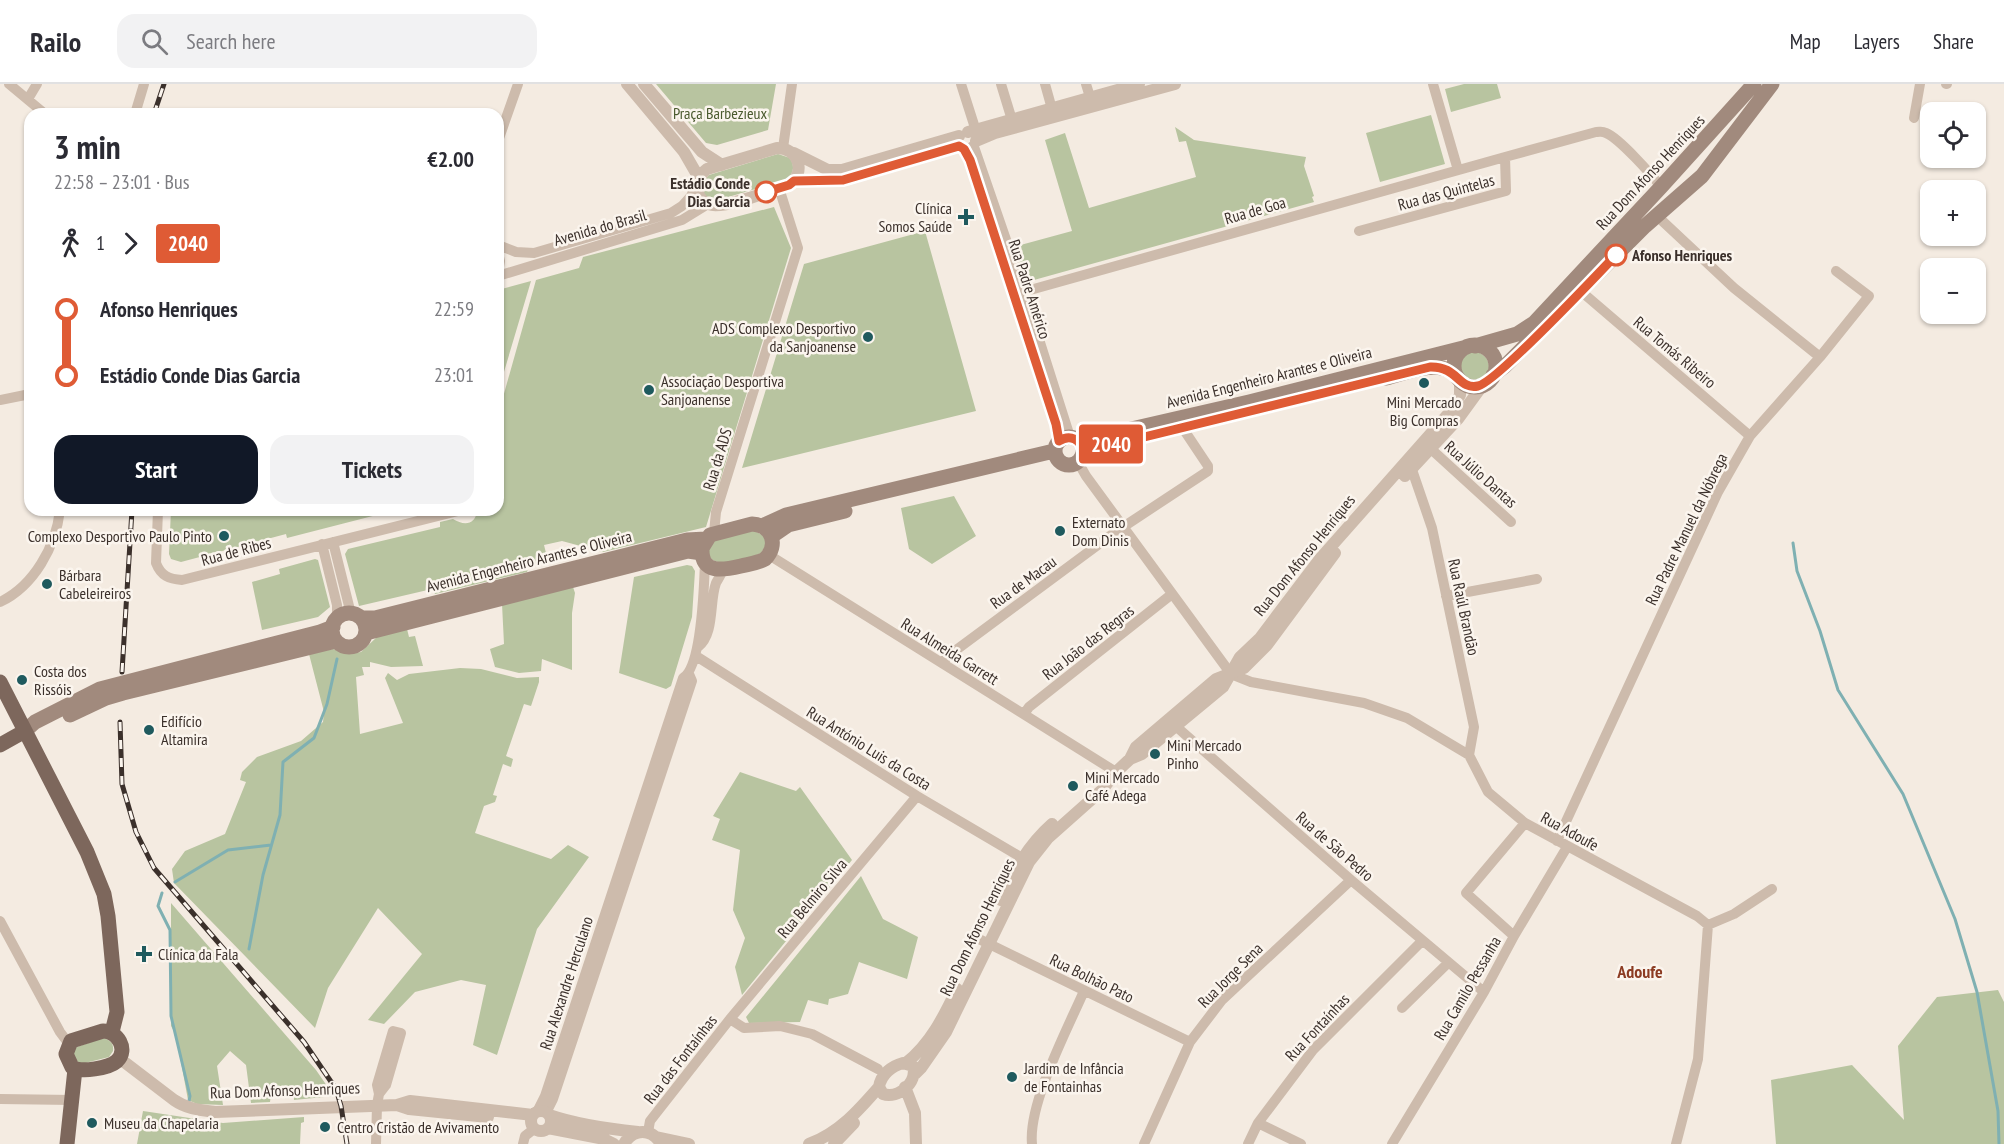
<!DOCTYPE html>
<html lang="en">
<head>
<meta charset="utf-8">
<style>
	:root { --surface:#fff; --page:#f2f2f3; --text:#2b2b33; --muted:#7c7c81; --line:#e1e1e2; --accent:#111827 }
	body { margin:0; font-family:"PT Sans Narrow",sans-serif; background:var(--page); color:var(--text); height:100vh; display:flex; flex-direction:column; font-size:22px; white-space:nowrap }
	* { box-sizing:border-box; margin:0 }
	p { font-size:20px; color:var(--muted) }
	.icon { flex:none; width:33px; height:33px; fill:none; stroke:currentColor; stroke-width:2; stroke-linecap:round; stroke-linejoin:round }
	.map { position:relative; flex:1; overflow:hidden }
	.panel { position:absolute; left:24px; top:24px; width:480px; height:408px; display:flex; flex-direction:column; background:var(--surface); border-radius:18px; box-shadow:0 2px 4px #0004 }
	.panel>* { flex:none }
	.badge { padding:0 12px; border-radius:4px; font-size:21px; line-height:39px }
	.buttons { position:absolute; left:1920px; top:18px; display:grid; gap:12px }
	.buttons a { display:grid; place-items:center; width:66px; height:66px; border-radius:12px; background:var(--surface); box-shadow:0 2px 4px #0004; font-size:30px }
	.map>.badge { position:absolute; translate:-50% -50%; box-shadow:0 0 0 3px #fff }
	.legs { display:flex; align-items:center; gap:9px; height:66px; padding:0 30px; font-size:20px }
	.legs p { margin-inline-start:auto }
	.headline { display:flex; align-items:center; justify-content:space-between; height:102px; padding:0 30px }
	h1 { font-size:33px; font-weight:600; line-height:45px }
	.cta { display:flex; gap:12px; margin-top:auto; padding:12px 30px }
	.cta a { flex:1; height:69px; border-radius:18px; background:var(--accent); color:#fff; font-size:24px; font-weight:600; line-height:69px; text-align:center }
	.cta a+a { background:var(--page); color:var(--text) }
	ul { padding:0 30px; list-style:none }
	li { display:flex; align-items:center; gap:21px; height:66px; font-size:22px }
	li i { display:grid; place-items:center; width:9px; height:100%; margin:0 8px; background:currentColor }
	li i::after { content:''; width:15px; height:15px; margin:-8px; border:4px solid; border-radius:50%; background:var(--surface) }
	li p { margin-inline-start:auto }
	li:first-child i { background:linear-gradient(#0000 50%,currentColor 0) }
	li:last-child i { background:linear-gradient(currentColor 50%,#0000 0) }
	header { display:flex; align-items:center; gap:36px; box-sizing:border-box; height:84px; padding:0 30px; background:var(--surface); border-bottom:2px solid var(--line) }
	header strong { font-size:28px }
	nav { display:flex; gap:33px; margin-inline-start:auto; font-size:21px }
	.search { width:420px; height:54px; background:var(--page); display:flex; align-items:center; gap:15px; box-sizing:border-box; padding:0 21px; border-radius:18px; color:var(--muted); font-size:22px }
	.map>svg:first-child { display:block }
	.green { fill:#b8c4a0 }
	.lines { fill:none; stroke-linecap:round; stroke-linejoin:round }
	.stream { stroke:#7fb0b2; stroke-width:3 }
	.minor { stroke:#cdbbac; stroke-width:10 }
	.tertiary { stroke:#cdbbac; stroke-width:12 }
	.secondary { stroke:#a18a7d; stroke-width:15 }
	.primary { stroke:#7d675c; stroke-width:15 }
	.rail-casing { stroke:#3b302b; stroke-width:5 }
	.rail { stroke:#fbf5ee; stroke-width:3; stroke-dasharray:9; stroke-linecap:butt }
	.line-1-casing { stroke:#fff; stroke-width:14 }
	.line-1 { stroke:#df5b35; stroke-width:9 }
	.stop-1-dot { fill:#fff; stroke:#df5b35; stroke-width:3 }
	.poi-dot { fill:#1f5a5e; stroke:#fbf5ee; stroke-width:2 }
	.labels { text-anchor:middle; stroke-width:5; stroke-linejoin:round; paint-order:stroke }
	.park-label { font-size:16px; fill:#4a5a2e; stroke:#fbf5ee }
	.street-label { font-size:16px; fill:#3b302b; stroke:#fbf5ee }
	.stop-label { font-size:16px; font-weight:bold; fill:#3b302b; stroke:#fbf5ee; text-anchor:end }
	.poi-label { font-size:16px; fill:#3b302b; stroke:#fbf5ee; text-anchor:start }
	.neighbourhood-label { font-size:18px; font-weight:bold; fill:#8c3b22; stroke:#fbf5ee }
</style>
</head>
<body>
<header>
<strong>Railo</strong>
<div class="search"><svg class="icon" aria-label="search" viewBox="0 0 24 24"><circle cx="10" cy="10" r="6"/><path d="M15 15l6 6"/></svg>Search here</div>
<nav><a>Map</a><a>Layers</a><a>Share</a></nav>
</header>
<div class="map">
<svg width="2004" height="1060" viewBox="0 0 2004 1060">
	<rect width="100%" height="100%" fill="#f4ebe1"/>
	<path class="green" d="M 656,0 L 776,0 L 768,46 L 717,61 L 706,59 Z
		M 1464,0 L 1497,0 L 1501,14 L 1451,28 L 1445,5 Z
		M 1431,31 L 1445,80 L 1380,98 L 1366,49 Z
		M 1175,43 L 1194,56 L 1306,73 L 1304,82 L 1314,112 L 1312,113 L 1314,118 L 1034,196 C 1019,193 1017,176 1013,163 L 1072,147 L 1045,56 L 1065,49 L 1089,124 L 1196,93 L 1186,57 L 1179,58 Z
		M 778,70 L 790,74 C 795,83 794,89 786,96 L 718,116 L 709,115 L 703,109 L 703,97 L 709,91 Z
		M 774,123 L 791,164 L 706,443 L 603,468 L 562,457 L 544,461 L 548,477 L 529,481 L 527,488 L 435,510 L 432,505 L 359,522 L 345,470 L 348,465 L 440,443 L 440,438 L 453,435 C 464,442 476,441 477,426 L 498,426 L 498,331 L 536,196 L 579,184 L 583,173 Z
		M 925,147 L 976,327 L 742,384 L 804,180 Z
		M 531,197 L 498,308 L 498,206 Z
		M1459 283a15 15 0 1 1 30 0a15 15 0 1 1-30 0Z
		M 954,412 L 976,452 L 932,480 L 909,465 L 901,424 Z
		M 171,426 L 396,426 L 287,454 L 286,450 L 181,478 L 171,475 L 169,470 Z
		M 753,446 L 764,452 L 766,461 L 761,469 C 751,474 712,487 709,470 C 708,465 710,461 714,457 Z
		M 315,475 L 318,476 L 330,523 L 318,533 L 262,546 L 252,498 L 280,490 L 279,485 Z
		M 687,481 L 692,482 L 695,487 L 692,533 L 671,602 L 666,605 L 619,589 L 634,493 Z
		M 572,500 L 575,509 L 572,529 L 572,586 L 542,575 L 541,587 L 519,589 L 495,583 L 490,565 L 504,560 L 502,520 Z
		M 407,545 L 409,553 L 415,552 L 423,582 L 391,583 L 370,578 L 370,583 L 362,583 L 364,591 L 356,593 L 360,650 L 403,639 L 385,594 L 388,589 L 397,596 L 409,590 L 460,584 L 481,585 L 517,594 L 539,593 L 539,598 L 531,622 L 524,620 L 506,672 L 513,675 L 511,683 L 503,680 L 493,711 L 497,712 L 495,718 L 484,722 L 475,749 L 551,775 L 568,761 L 589,773 L 537,845 L 497,971 L 473,961 L 486,901 L 461,896 L 415,908 L 384,940 L 368,936 L 422,870 L 378,824 L 328,904 L 315,944 L 174,799 L 172,785 L 185,767 L 225,750 L 246,698 L 240,696 L 242,688 L 257,673 L 301,657 L 323,638 L 324,628 L 309,570 L 333,565 L 347,570 L 361,568 L 378,552 Z
		M 740,688 L 796,707 L 800,703 L 852,776 L 742,911 L 735,883 L 745,854 L 733,826 L 740,766 L 712,756 L 720,735 L 713,732 Z
		M 861,792 L 883,835 L 918,853 L 907,895 L 859,878 L 848,910 L 829,915 L 828,921 L 808,916 L 800,938 L 749,939 L 746,933 Z
		M 171,819 L 316,986 L 334,1012 L 294,1016 L 293,1002 L 272,1002 L 270,1018 L 251,1019 L 246,981 L 230,967 L 217,982 L 223,1021 L 197,1020 L 188,1016 L 176,951 L 171,942 Z
		M 1998,906 L 2004,918 L 2004,1060 L 1776,1060 L 1771,996 L 1852,981 L 1904,1036 L 1898,962 L 1937,913 Z
		M 103,954 C 110,956 114,959 113,967 L 109,973 L 81,980 L 73,974 L 74,964 Z
		M 143,1027 L 223,1039 L 304,1033 L 304,1038 L 301,1039 L 300,1060 L 137,1060 Z"/>
	<g class="lines">
		<path class="stream" d="M 1793,459 L 1797,487 L 1820,547 L 1838,606 L 1903,710 L 1955,835 L 1977,908 L 1998,1027 L 1999,1060
			M 175,798 L 228,766 L 271,761
			M 162,809 L 158,822 L 170,846 L 171,932 L 190,1012 L 189,1017
			M 249,865 L 263,791 L 280,731 L 283,678 L 314,654 L 327,620 L 337,575"/>
		<path class="minor" d="M 9,0 L 45,30
			M 961,0 L 976,47
			M 1001,0 L 1012,36
			M 1045,0 L 1052,25
			M 1086,0 L 1090,13
			M 1433,0 L 1458,86
			M 1946,0 L 1947,0
			M 28,15 L 37,0
			M 135,30 L 144,0
			M 1914,34 L 1920,0
			M 498,57 L 518,0
			M 783,64 L 792,0
			M 1657,132 L 1734,204 L 1820,273
			M 1359,147 L 1506,107 L 1505,73 L 1596,48 C 1601,48 1602,47 1606,49 C 1619,54 1652,91 1661,103
			M 498,161 L 516,168 L 534,169 L 671,129 L 682,122 L 691,112 L 697,99
			M 498,169 L 500,177 L 498,188
			M 498,192 L 682,136 L 708,120
			M 1576,203 L 1750,352
			M 1023,208 L 1505,73
			M 0,316 L 30,310
			M 1431,365 L 1511,438
			M 1078,378 L 1086,392 L 1231,590 L 1251,598 L 1364,619 L 1407,634 L 1469,671 L 1488,708 L 1525,739 L 1697,832 L 1708,841 L 1698,975 L 1676,1060
			M 1410,380 L 1432,444 L 1474,643 L 1469,671
			M 158,426 L 156,479 C 161,492 169,495 182,496 L 462,426
			M 714,449 L 716,428 L 798,164 L 779,104
			M 333,458 L 351,530
			M 322,460 L 337,521 L 337,534
			M 769,471 L 1116,688
			M 1446,512 L 1537,495
			M 0,518 C 34,502 56,462 60,426
			M 698,563 C 715,550 709,518 716,499 C 718,495 721,491 723,486
			M 696,572 L 917,712 L 1029,778
			M 942,579 L 948,572 L 1114,449 L 1208,387 L 1208,382 L 1182,343
			M 1024,630 L 1029,623 L 1172,510
			M 1171,638 L 1351,796 L 1484,908
			M 1557,757 L 1718,408 L 1750,352 L 1820,273 L 1869,212 L 1836,187
			M 0,837 L 60,948 L 69,960
			M 1708,841 L 1734,830 L 1772,805
			M 1514,852 L 1466,809 L 1525,739
			M 981,856 L 1190,958
			M 1402,924 L 1448,879
			M 730,935 L 917,712
			M 0,1015 L 73,1016
			M 537,1028 L 545,1012 L 683,594 C 702,582 704,502 705,478
			M 546,1029 L 553,1015 L 692,597 L 689,590
			M 1258,1039 L 1301,1060
			M 648,1048 L 650,1037 L 730,935 L 744,944 L 780,942 L 812,950 L 878,985
			M 376,1060 L 377,1021 L 379,1010 L 386,1001 L 401,949 L 393,947 L 377,1001 L 379,1010
			M 523,1060 L 525,1052 L 534,1045
			M 1032,1060 C 1028,1020 1067,946 1084,907
			M 1144,1060 L 1190,958 L 1222,916 L 1351,796
			M 1248,1060 L 1258,1039 L 1313,966 L 1422,857
			M 1392,1060 L 1484,908 L 1514,852 L 1567,763"/>
		<path class="tertiary" d="M 627,0 L 684,68 L 699,94
			M 644,0 L 702,68 L 722,81
			M 968,48 L 1139,0
			M 976,57 L 995,49 L 1175,0
			M 973,63 L 1023,208 L 1069,353
			M 777,64 C 798,64 807,88 789,101 C 773,106 726,124 712,121 C 693,117 694,95 707,85 Z
			M 964,65 L 970,76 L 1056,340 L 1059,357
			M 794,69 L 828,86 L 842,86 L 959,52
			M 794,97 L 843,96 L 959,62
			M 1405,392 L 1458,335 L 1482,302
			M 1130,675 L 1136,663 L 1216,595 L 1244,584 L 1267,561 L 1335,469
			M 1001,816 C 1014,787 1028,761 1052,740
			M 119,974 L 174,1016 C 187,1025 200,1026 215,1028 L 397,1021 L 410,1017 L 533,1031
			M 903,979 L 913,982 C 918,999 898,1015 883,1010 L 879,1003 C 881,990 892,982 903,979 Z
			M 906,979 C 931,959 944,932 957,905
			M 915,990 L 921,984 L 946,948 L 1029,778 L 1048,754 L 1102,706 L 1116,688 L 1130,675 L 1142,670 L 1223,603 L 1240,573 L 1260,554 L 1319,476 L 1450,328 L 1460,311 L 1460,296
			M 905,1003 L 915,1029 L 916,1060
			M 397,1021 L 409,1025 L 488,1033
			M531 1037a10 10 0 1 1 20 0a10 10 0 1 1-20 0Z
			M 549,1031 C 578,1041 608,1045 638,1048
			M 548,1044 L 604,1055 L 614,1060
			M 656,1053 L 689,1060
			M 624,1060 C 633,1044 652,1044 661,1060
			M 809,1060 C 839,1049 859,1026 879,1003
			M 834,1060 L 854,1039"/>
		<path class="secondary" d="M1454 282a21 21 0 1 1 42 0a21 21 0 1 1-42 0Z
			M 1475,262 L 1517,250 L 1534,239 L 1661,103 L 1754,0
			M 1493,291 L 1505,282 L 1645,142 L 1702,92 L 1772,0
			M 1386,294 C 1409,288 1434,276 1455,289
			M1055 367a14 14 0 1 1 28 0a14 14 0 1 1-28 0Z
			M 1079,357 L 1249,318 L 1467,263
			M 1083,368 L 1109,360
			M 752,440 C 772,441 779,461 765,475 C 758,479 749,480 741,482 C 724,486 701,491 702,464 L 710,451 Z
			M 762,442 L 786,431 L 1054,367
			M 772,452 L 788,441 L 845,427
			M332 546a17 17 0 1 1 34 0a17 17 0 1 1-34 0Z
			M 361,534 L 375,534 L 687,456 L 706,455
			M 366,549 L 688,467 L 702,469
			M 70,631 L 106,614 L 123,609 L 336,557
			M 25,647 L 35,638 L 100,605 L 320,548 L 333,543"/>
		<path class="primary" d="M 0,598 L 87,768 L 104,810 L 108,832 L 117,928 L 112,948
			M 0,661 L 25,647
			M 103,947 C 117,947 129,965 117,977 C 109,984 81,989 72,983 L 66,970 L 71,957 Z
			M 67,1060 L 75,985"/>
		<g class="rail-casing">
			<path id="rail" d="M 154,30 L 164,0
				M 122,588 L 132,426
				M 120,638 L 122,700 L 136,748 L 154,784 L 304,958 L 336,1005 L 341,1022 L 347,1060"/>
		</g>
		<use href="#rail" class="rail"/>
	</g>
	<g class="lines">
		<g class="line-1-casing">
			<path id="line-1" d="M 766,108 L 789,101 L 794,97 L 843,96 L 959,62 L 964,65 L 970,76 L 1056,340 L 1059,357 C 1070,350 1081,355 1083,368 L 1430,283 C 1458,282 1458,306 1478,302 C 1495,299 1597,191 1616,171"/>
		</g>
		<use href="#line-1" class="line-1"/>
	</g>
	<g class="stop-1-dot">
		<circle cx="766" cy="108" r="10"/>
		<circle cx="1616" cy="171" r="10"/>
	</g>
	<g class="poi-dot">
		<path d="M963 124h6v6h6v6h-6v6h-6v-6h-6v-6h6z"/>
		<circle cx="868" cy="253" r="6"/>
		<circle cx="1424" cy="299" r="6"/>
		<circle cx="649" cy="306" r="6"/>
		<circle cx="1060" cy="447" r="6"/>
		<circle cx="224" cy="452" r="6"/>
		<circle cx="47" cy="500" r="6"/>
		<circle cx="22" cy="596" r="6"/>
		<circle cx="149" cy="646" r="6"/>
		<circle cx="1155" cy="670" r="6"/>
		<circle cx="1073" cy="702" r="6"/>
		<path d="M141 861h6v6h6v6h-6v6h-6v-6h-6v-6h6z"/>
		<circle cx="1012" cy="993" r="6"/>
		<circle cx="92" cy="1039" r="6"/>
		<circle cx="325" cy="1043" r="6"/>
	</g>
	<g class="labels">
		<g class="park-label">
			<text x="720" y="35">Praça Barbezieux</text>
		</g>
		<g class="street-label">
			<text transform="translate(1650 88) rotate(-47)" y="6">Rua Dom Afonso Henriques</text>
			<text transform="translate(1446 108) rotate(-15)" y="6">Rua das Quintelas</text>
			<text transform="translate(1255 126) rotate(-16)" y="6">Rua de Goa</text>
			<text transform="translate(600 143) rotate(-16)" y="6">Avenida do Brasil</text>
			<text transform="translate(1030 205) rotate(72)" y="6">Rua Padre Américo</text>
			<text transform="translate(1675 268) rotate(40)" y="6">Rua Tomás Ribeiro</text>
			<text transform="translate(1269 293) rotate(-14)" y="6">Avenida Engenheiro Arantes e Oliveira</text>
			<text transform="translate(717 375) rotate(-73)" y="6">Rua da ADS</text>
			<text transform="translate(1481 390) rotate(42)" y="6">Rua Júlio Dantas</text>
			<text transform="translate(1686 445) rotate(-64)" y="6">Rua Padre Manuel da Nóbrega</text>
			<text transform="translate(236 467) rotate(-15)" y="6">Rua de Ribes</text>
			<text transform="translate(1304 471) rotate(-51)" y="6">Rua Dom Afonso Henriques</text>
			<text transform="translate(529 477) rotate(-14)" y="6">Avenida Engenheiro Arantes e Oliveira</text>
			<text transform="translate(1023 498) rotate(-36)" y="6">Rua de Macau</text>
			<text transform="translate(1464 523) rotate(78)" y="6">Rua Raúl Brandão</text>
			<text transform="translate(1088 558) rotate(-38)" y="6">Rua João das Regras</text>
			<text transform="translate(950 567) rotate(32)" y="6">Rua Almeida Garrett</text>
			<text transform="translate(869 664) rotate(32)" y="6">Rua António Luis da Costa</text>
			<text transform="translate(1570 747) rotate(29)" y="6">Rua Adoufe</text>
			<text transform="translate(1335 762) rotate(41)" y="6">Rua de São Pedro</text>
			<text transform="translate(812 814) rotate(-50)" y="6">Rua Belmiro Silva</text>
			<text transform="translate(977 843) rotate(-64)" y="6">Rua Dom Afonso Henriques</text>
			<text transform="translate(1230 891) rotate(-45)" y="6">Rua Jorge Sena</text>
			<text transform="translate(1092 894) rotate(26)" y="6">Rua Bolhão Pato</text>
			<text transform="translate(566 899) rotate(-72)" y="6">Rua Alexandre Herculano</text>
			<text transform="translate(1467 904) rotate(-60)" y="6">Rua Camilo Pessanha</text>
			<text transform="translate(1317 943) rotate(-47)" y="6">Rua Fontaínhas</text>
			<text transform="translate(680 975) rotate(-52)" y="6">Rua das Fontaínhas</text>
			<text transform="translate(285 1006) rotate(-2)" y="6">Rua Dom Afonso Henriques</text>
		</g>
		<g class="stop-label">
			<text x="750" y="105">Estádio Conde<tspan x="750" dy="18">Dias Garcia</tspan></text>
			<text x="1632" y="177" text-anchor="start">Afonso Henriques</text>
		</g>
		<g class="poi-label">
			<text x="952" y="130" text-anchor="end">Clínica<tspan x="952" dy="18">Somos Saúde</tspan></text>
			<text x="856" y="250" text-anchor="end">ADS Complexo Desportivo<tspan x="856" dy="18">da Sanjoanense</tspan></text>
			<text x="661" y="303">Associação Desportiva<tspan x="661" dy="18">Sanjoanense</tspan></text>
			<text x="1424" y="324" text-anchor="middle">Mini Mercado<tspan x="1424" dy="18">Big Compras</tspan></text>
			<text x="1072" y="444">Externato<tspan x="1072" dy="18">Dom Dinis</tspan></text>
			<text x="212" y="458" text-anchor="end">Complexo Desportivo Paulo Pinto</text>
			<text x="59" y="497">Bárbara<tspan x="59" dy="18">Cabeleireiros</tspan></text>
			<text x="34" y="593">Costa dos<tspan x="34" dy="18">Rissóis</tspan></text>
			<text x="161" y="643">Edifício<tspan x="161" dy="18">Altamira</tspan></text>
			<text x="1167" y="667">Mini Mercado<tspan x="1167" dy="18">Pinho</tspan></text>
			<text x="1085" y="699">Mini Mercado<tspan x="1085" dy="18">Café Adega</tspan></text>
			<text x="158" y="876">Clínica da Fala</text>
			<text x="1024" y="990">Jardim de Infância<tspan x="1024" dy="18">de Fontainhas</tspan></text>
			<text x="104" y="1045">Museu da Chapelaria</text>
			<text x="337" y="1049">Centro Cristão de Avivamento</text>
		</g>
		<g class="neighbourhood-label">
			<text x="1640" y="894">Adoufe</text>
		</g>
	</g>
</svg>
<div class="buttons">
<a><svg class="icon" aria-label="locate" viewBox="0 0 24 24"><circle cx="12" cy="12" r="6"/><path d="M12 2v4M12 18v4M2 12h4M18 12h4"/></svg></a>
<a>+</a>
<a>−</a>
</div>
<b class="badge" style="left:1111px;top:360px;background:#df5b35;color:#fff">2040</b>
<section class="panel">
<div class="headline"><div><h1>3 min</h1><p>22:58 – 23:01 · Bus</p></div><b>€2.00</b></div>
<div class="legs"><svg class="icon" aria-label="walk" viewBox="0 0 24 24"><circle cx="13" cy="4" r="2"/><path d="M13 8l-2 6 4 7M11 14l-3 7M7 12l3-4h3l4 4"/></svg>1<svg class="icon" aria-label="forward" viewBox="0 0 24 24"><path d="M9 5l7 7-7 7"/></svg><b class="badge" style="background:#df5b35;color:#fff">2040</b></div>
<ul>
<li><i style="color:#df5b35"></i><b>Afonso Henriques</b><p>22:59</p></li>
<li><i style="color:#df5b35"></i><b>Estádio Conde Dias Garcia</b><p>23:01</p></li>
</ul>
<div class="cta"><a>Start</a><a>Tickets</a></div>
</section>
</div>
</body>
</html>
